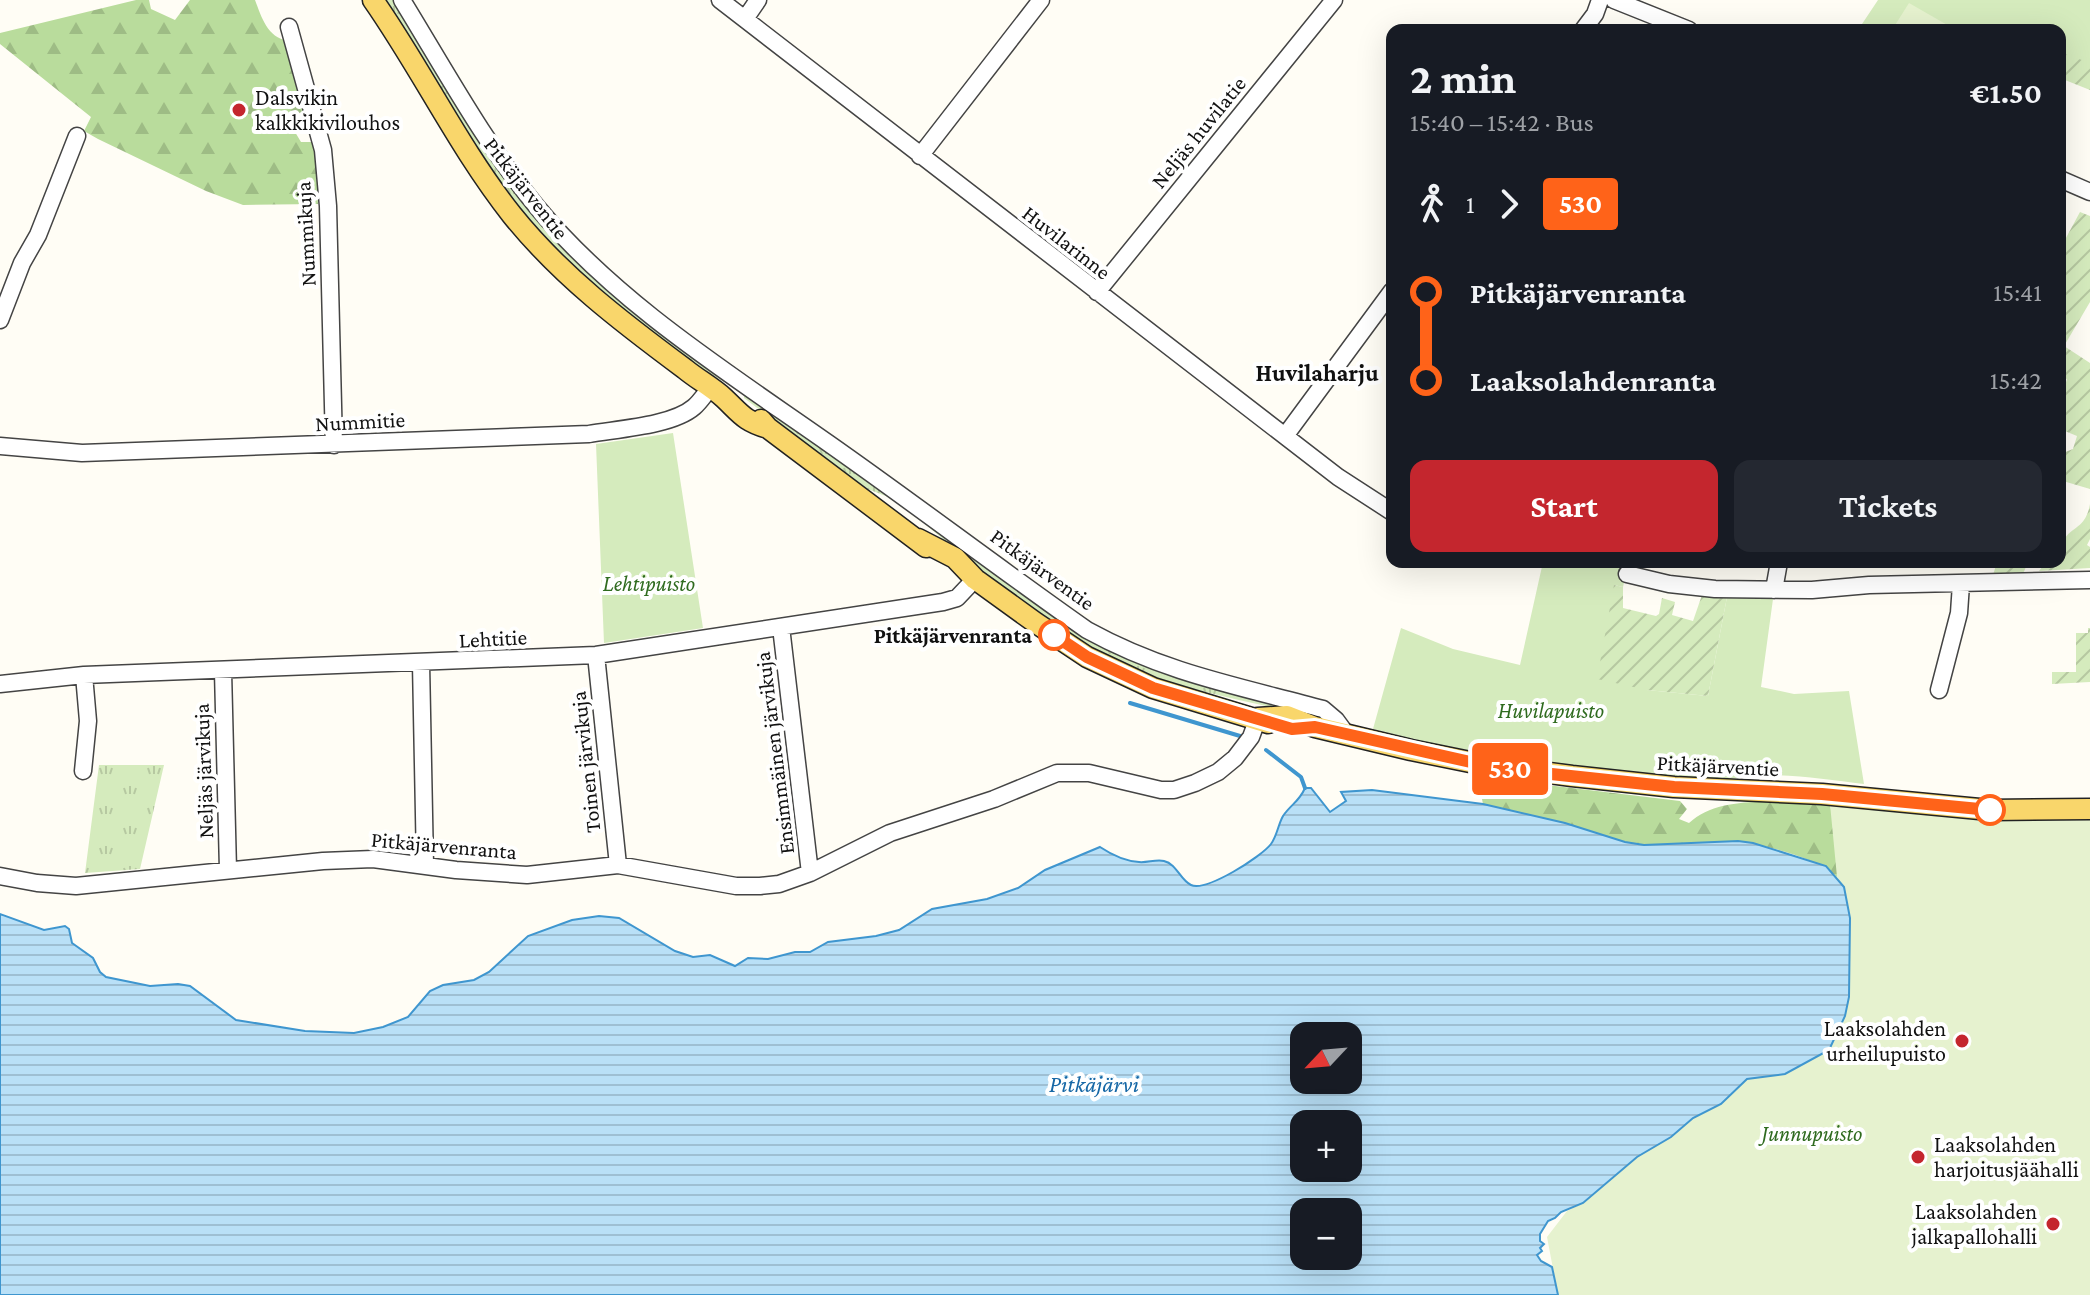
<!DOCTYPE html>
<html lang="en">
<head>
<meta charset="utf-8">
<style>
	:root { --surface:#171b24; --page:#242831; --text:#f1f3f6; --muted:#9ea1a6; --accent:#c4262e }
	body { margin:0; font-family:"Crimson Pro",serif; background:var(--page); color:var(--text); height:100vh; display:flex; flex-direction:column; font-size:30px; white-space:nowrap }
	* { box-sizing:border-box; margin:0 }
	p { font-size:26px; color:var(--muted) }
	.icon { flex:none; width:44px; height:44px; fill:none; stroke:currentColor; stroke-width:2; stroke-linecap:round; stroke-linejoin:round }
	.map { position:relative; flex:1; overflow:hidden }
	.panel { position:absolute; left:1386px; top:24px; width:680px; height:544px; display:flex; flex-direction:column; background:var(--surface); border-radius:16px; box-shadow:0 8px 32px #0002 }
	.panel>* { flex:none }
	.badge { padding:0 16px; border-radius:6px; font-size:28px; line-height:52px }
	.needle { width:52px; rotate:244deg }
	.fabs { position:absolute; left:1290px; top:1022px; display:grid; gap:16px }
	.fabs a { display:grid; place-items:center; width:72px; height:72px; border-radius:16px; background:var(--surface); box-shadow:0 8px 32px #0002; font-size:40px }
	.map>.badge { position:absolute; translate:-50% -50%; box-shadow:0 0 0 4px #fff }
	.legs { display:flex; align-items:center; gap:12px; height:88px; padding:0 24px; font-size:26px }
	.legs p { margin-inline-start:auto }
	.head { display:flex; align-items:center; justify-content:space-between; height:136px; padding:0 24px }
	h1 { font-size:44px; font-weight:700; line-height:60px }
	.button { display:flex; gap:16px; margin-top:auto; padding:16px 24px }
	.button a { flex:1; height:92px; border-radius:16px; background:var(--accent); color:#fff; font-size:32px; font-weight:700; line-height:92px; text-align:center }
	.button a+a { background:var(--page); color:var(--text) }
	ul { padding:0 24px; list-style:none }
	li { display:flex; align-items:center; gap:28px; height:88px; font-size:30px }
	li i { display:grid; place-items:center; width:12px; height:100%; margin:0 10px; background:currentColor }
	li i::after { content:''; width:20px; height:20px; margin:-10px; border:6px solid; border-radius:50%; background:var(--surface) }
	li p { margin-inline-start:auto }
	li:first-child i { background:linear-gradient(#0000 50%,currentColor 0) }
	li:last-child i { background:linear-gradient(currentColor 50%,#0000 0) }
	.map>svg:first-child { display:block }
	.grass { fill:url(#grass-tufts) }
	.forest { fill:url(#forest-firs) }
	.park { fill:#d5ebbd }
	.garden { fill:url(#garden-furrows) }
	.pitch { fill:#e6f2cf }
	.water { fill:url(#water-rules); stroke:#3f96cf; stroke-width:2; fill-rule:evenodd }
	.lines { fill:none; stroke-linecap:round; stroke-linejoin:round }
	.stream { stroke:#3f96cf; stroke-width:4 }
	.minor-casing { stroke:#444; stroke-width:19 }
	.major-casing { stroke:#222; stroke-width:23 }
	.minor { stroke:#fff; stroke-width:16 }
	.major { stroke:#f9d66b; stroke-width:20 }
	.line-1-casing { stroke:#fff; stroke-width:18 }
	.line-1 { stroke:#ff6319; stroke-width:12 }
	.poi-dot { fill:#c4262e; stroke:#fff; stroke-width:3 }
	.stop-1-dot { fill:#fff; stroke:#ff6319; stroke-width:4 }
	.labels { text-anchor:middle; stroke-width:8; stroke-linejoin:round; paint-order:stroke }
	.poi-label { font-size:22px; fill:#111; stroke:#fff; text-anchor:start }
	.street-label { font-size:22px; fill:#111; stroke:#fff }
	.park-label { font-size:22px; font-style:italic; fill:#2f6b1f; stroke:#fff }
	.stop-label { font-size:22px; font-weight:bold; fill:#111; stroke:#fff; text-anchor:end }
	.neighbourhood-label { font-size:24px; font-weight:bold; fill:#111; stroke:#fff }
	.water-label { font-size:24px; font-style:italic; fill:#1768a6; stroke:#fff }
</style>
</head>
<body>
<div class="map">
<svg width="2090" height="1295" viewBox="0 0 2090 1295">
	<defs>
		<pattern id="grass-tufts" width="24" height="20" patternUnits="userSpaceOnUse" patternTransform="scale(2)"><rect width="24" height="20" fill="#d5ebbd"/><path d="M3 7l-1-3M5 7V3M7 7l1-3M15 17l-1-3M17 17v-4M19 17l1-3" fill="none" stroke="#b6c8a1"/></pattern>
		<pattern id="forest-firs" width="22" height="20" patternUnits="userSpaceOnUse" patternTransform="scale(2)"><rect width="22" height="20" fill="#b9dc9c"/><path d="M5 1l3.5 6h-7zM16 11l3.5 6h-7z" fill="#9ebc85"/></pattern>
		<pattern id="garden-furrows" width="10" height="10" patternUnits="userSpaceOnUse" patternTransform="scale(2)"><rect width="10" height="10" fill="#d5ebbd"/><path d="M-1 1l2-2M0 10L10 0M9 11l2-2" fill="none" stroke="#b6c8a1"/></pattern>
		<pattern id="water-rules" width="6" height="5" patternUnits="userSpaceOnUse" patternTransform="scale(2)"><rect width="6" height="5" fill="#b9e0f7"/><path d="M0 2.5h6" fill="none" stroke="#9ebfd3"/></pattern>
	</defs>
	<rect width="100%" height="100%" fill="#fffdf5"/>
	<path class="grass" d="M 385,0 L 397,0 L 508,179 L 725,379 L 724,382 L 687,359 L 645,327 L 549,245 L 488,170 Z
		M 744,393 L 953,538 L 949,544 L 896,500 L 865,488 L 744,398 Z
		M 959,541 L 1091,637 L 1284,703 L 1283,710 C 1219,695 1153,683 1095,651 C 1045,623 999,586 954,551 Z
		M 99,765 L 164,765 L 140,869 L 85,873 Z"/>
	<path class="forest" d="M 136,0 L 149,0 L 151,9 L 175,20 L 190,0 L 255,0 C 262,18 267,37 288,41 L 307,110 L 297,114 L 292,127 L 301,142 L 315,142 L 318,204 L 243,205 L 206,191 L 98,139 L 84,131 L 91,117 L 0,44 L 0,33 Z
		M 1477,774 L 1522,782 L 1680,801 L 1687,809 L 1679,819 L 1689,823 C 1723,792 1786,804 1830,804 L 1842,874 L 1837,877 C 1817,857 1767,846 1738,841 L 1644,845 L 1625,842 L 1565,823 L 1483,804 Z"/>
	<path class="park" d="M 1878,0 L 2090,0 L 2090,82 L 2060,70 L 2060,30 L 1858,30 Z
		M 673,433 L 703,628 L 604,643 L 596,444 Z
		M 1543,562 L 1615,562 L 1628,565 L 1623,587 L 1614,585 L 1647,690 L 1708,696 L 1727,597 L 1773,599 L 1761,687 L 1794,694 L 1849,691 L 1864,784 C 1832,780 1799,775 1766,775 C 1750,775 1734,780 1718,779 C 1602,771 1486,759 1373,729 L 1401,628 L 1453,649 L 1520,665 Z"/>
	<path class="garden" d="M 2060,52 L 2090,63 L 2090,90 L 2060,78 Z
		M 2080,212 L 2090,216 L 2090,302 L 2064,346 L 2090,363 L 2090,489 L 2063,481 L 2065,496 L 2060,504 L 2060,454 L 2073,449 L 2077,436 L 2060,429 L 2060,402 L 2067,379 L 2060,377 L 2060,325 L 2066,316 L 2060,312 L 2060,249 Z
		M 2090,504 L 2090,539 L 2087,545 L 2090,547 L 2090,568 L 2039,571 L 2046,562 L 2060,562 C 2060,521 2084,538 2090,504 Z
		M 1997,562 L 2028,562 L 2023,574 L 1993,575 Z
		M 1614,585 L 1623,587 L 1623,608 L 1656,616 L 1659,614 L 1662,598 L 1675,602 L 1672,615 L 1693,621 L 1702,595 L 1727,597 L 1708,696 L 1647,690 L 1597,679 Z
		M 2088,628 L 2090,628 L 2090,682 L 2052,684 L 2052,672 L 2076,672 L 2076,633 L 2088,633 Z"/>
	<path class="pitch" d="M 1909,3 L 1956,30 L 1892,30 Z
		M 1830,804 L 2090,818 L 2090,1295 L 1558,1295 L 1547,1237 L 1567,1211 L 1583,1203 L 1637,1157 L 1671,1137 L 1693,1118 L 1721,1104 L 1747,1079 L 1758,1077 C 1773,1068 1831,1040 1839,1029 C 1856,1008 1852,899 1837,877 Z"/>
	<path class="water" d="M 1305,788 L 1311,788 L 1330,812 L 1346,801 L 1341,792 L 1372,790 L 1483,804 L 1565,823 L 1625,842 L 1644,845 L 1738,841 L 1753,843 L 1826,866 L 1844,887 L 1850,918 L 1849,997 L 1845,1016 L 1829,1050 L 1785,1074 L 1747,1079 L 1721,1104 L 1693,1118 L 1671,1137 L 1637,1157 L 1583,1203 L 1561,1212 L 1555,1218 L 1548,1221 L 1540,1234 L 1540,1241 L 1544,1244 L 1540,1248 L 1542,1251 L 1537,1255 L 1541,1261 L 1552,1267 L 1558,1295 L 0,1295 L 0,914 L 44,930 L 65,926 L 69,929 L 72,943 L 93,958 L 100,972 L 106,977 L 150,986 L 178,984 L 190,986 L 236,1020 L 305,1031 L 354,1033 L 383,1027 L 408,1017 L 430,991 L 443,985 L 474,980 L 489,972 L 528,936 L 572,920 L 599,916 L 619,918 L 675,951 L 693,957 L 710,955 L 735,966 L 748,958 L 768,959 L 795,952 L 810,952 L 828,942 L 876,936 L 899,930 L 932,909 L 987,899 L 1018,888 L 1045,870 L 1100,847 C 1112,855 1124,861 1139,862 C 1147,863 1156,859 1164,861 C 1177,864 1180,880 1191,885 C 1206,892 1261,857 1271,844 C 1277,836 1278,825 1283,816 C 1291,804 1299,802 1305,788 ZM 1304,1036 L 1348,1036 L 1348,1080 L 1304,1080 ZM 1304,1124 L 1348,1124 L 1348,1168 L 1304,1168 ZM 1304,1212 L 1348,1212 L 1348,1256 L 1304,1256 Z"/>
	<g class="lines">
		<path class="stream" d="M 1130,703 L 1240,736
			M 1266,750 L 1301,777 L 1305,788"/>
		<g class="minor-casing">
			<path id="minor" d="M 402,0 C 445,70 485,144 537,207 C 617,303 727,372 828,443 C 915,504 1000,569 1087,630 C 1165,673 1238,686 1323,709 L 1336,720 L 1347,735
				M 720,0 L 1338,477 L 1392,512
				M 1614,0 L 1689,30
				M 745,19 L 758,0
				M 289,27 L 323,150 L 328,206 L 334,445
				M 1583,30 L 1595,14 L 1600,0
				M 920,156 L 1041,0
				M 2060,179 L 2090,192
				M 1097,292 L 1334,0
				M 0,320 L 22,263 L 38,235 L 77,136
				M 1285,436 L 1392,291
				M 0,446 L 82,453 L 589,434 C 617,429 672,426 694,407 C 700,402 705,394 710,388
				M 1627,574 L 1669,584 L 1715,589 L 1812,590 L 1869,585 L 2090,580
				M 1774,590 L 1779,562
				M 781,627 L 810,873
				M 596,655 L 618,865
				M 421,663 L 425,865
				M 223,671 L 228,870
				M 0,684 L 84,675 L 596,655 L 943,602 L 957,598 L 975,579
				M 1939,690 L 1959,613 L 1961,584
				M 83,771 L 88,721 L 84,675
				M 0,876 L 37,883 L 76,886 L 323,861 L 373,859 L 456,870 L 527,875 L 618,865 L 736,886 L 760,886 L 779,884 L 810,873 L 890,833 L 994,799 L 1057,773 L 1089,773 L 1161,790 L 1174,790 L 1195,783 L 1218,772 L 1235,758 L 1251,737 L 1258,718"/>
		</g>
		<g class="major-casing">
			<path id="major" d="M 373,0 C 422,70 459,148 512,215 C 561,276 623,323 685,369 C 697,379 712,387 724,398 C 741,414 744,421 768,428
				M 761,420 L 768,428 L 926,547
				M 918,539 L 955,558 L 975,579 L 1036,623 L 1087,657 L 1153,688 L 1268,723
				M 1258,718 L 1287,716 L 1315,727 L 1411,750 L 1475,763 L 1572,776 L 1674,787 L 1822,794 L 1990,810 L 2090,809"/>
		</g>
		<use href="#minor" class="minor"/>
		<use href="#major" class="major"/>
	</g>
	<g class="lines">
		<g class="line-1-casing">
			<path id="line-1" d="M 1054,635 L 1087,657 L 1153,688 L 1292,729 L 1315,727 L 1475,763 L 1523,771 L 1674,787 L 1822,794 L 1990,810"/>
		</g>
		<use href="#line-1" class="line-1"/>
	</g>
	<g class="poi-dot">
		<circle cx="239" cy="110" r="8"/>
		<circle cx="1962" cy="1041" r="8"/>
		<circle cx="1918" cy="1157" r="8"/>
		<circle cx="2053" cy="1224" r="8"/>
	</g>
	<g class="stop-1-dot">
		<circle cx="1054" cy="635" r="14"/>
		<circle cx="1990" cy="810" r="14"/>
	</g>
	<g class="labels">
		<g class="poi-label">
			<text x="255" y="105">Dalsvikin<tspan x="255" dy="25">kalkkikivilouhos</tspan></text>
			<text x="1946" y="1036" text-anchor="end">Laaksolahden<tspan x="1946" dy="25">urheilupuisto</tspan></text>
			<text x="1934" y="1152">Laaksolahden<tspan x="1934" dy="25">harjoitusjäähalli</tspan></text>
			<text x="2037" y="1219" text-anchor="end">Laaksolahden<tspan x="2037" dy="25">jalkapallohalli</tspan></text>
		</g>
		<g class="street-label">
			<text transform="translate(1198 132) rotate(-51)" y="8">Neljäs huvilatie</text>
			<text transform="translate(527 188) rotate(52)" y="8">Pitkäjärventie</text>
			<text transform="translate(305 234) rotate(-93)" y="8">Nummikuja</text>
			<text transform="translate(1067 242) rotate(38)" y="8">Huvilarinne</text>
			<text transform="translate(360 421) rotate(-3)" y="8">Nummitie</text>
			<text transform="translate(1043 569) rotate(36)" y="8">Pitkäjärventie</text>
			<text transform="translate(493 638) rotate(-3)" y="8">Lehtitie</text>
			<text transform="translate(774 753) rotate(-97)" y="8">Ensimmäinen järvikuja</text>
			<text transform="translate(585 762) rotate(-96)" y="8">Toinen järvikuja</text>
			<text transform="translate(1718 765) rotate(3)" y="8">Pitkäjärventie</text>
			<text transform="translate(203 771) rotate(-92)" y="8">Neljäs järvikuja</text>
			<text transform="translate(444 845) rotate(5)" y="8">Pitkäjärvenranta</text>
		</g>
		<g class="park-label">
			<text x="649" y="591">Lehtipuisto</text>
			<text x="1551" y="718">Huvilapuisto</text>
			<text x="1812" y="1141">Junnupuisto</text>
		</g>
		<g class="stop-label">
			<text x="1032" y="643">Pitkäjärvenranta</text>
		</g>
		<g class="neighbourhood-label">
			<text x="1317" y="381">Huvilaharju</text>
		</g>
		<g class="water-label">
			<text x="1094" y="1092">Pitkäjärvi</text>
		</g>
	</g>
</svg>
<div class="fabs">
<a><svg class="needle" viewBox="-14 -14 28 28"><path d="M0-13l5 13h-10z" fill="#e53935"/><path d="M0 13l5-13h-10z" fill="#9ea1a6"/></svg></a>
<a>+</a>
<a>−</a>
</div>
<b class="badge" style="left:1510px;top:769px;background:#ff6319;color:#fff">530</b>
<section class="panel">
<div class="head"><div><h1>2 min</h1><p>15:40 – 15:42 · Bus</p></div><b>€1.50</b></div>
<div class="legs"><svg class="icon" aria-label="walk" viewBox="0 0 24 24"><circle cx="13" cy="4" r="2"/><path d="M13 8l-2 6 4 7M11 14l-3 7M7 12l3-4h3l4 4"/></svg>1<svg class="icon" aria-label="forward" viewBox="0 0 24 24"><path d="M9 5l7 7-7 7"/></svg><b class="badge" style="background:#ff6319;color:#fff">530</b></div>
<ul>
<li><i style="color:#ff6319"></i><b>Pitkäjärvenranta</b><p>15:41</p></li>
<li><i style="color:#ff6319"></i><b>Laaksolahdenranta</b><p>15:42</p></li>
</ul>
<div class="button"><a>Start</a><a>Tickets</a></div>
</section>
</div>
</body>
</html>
